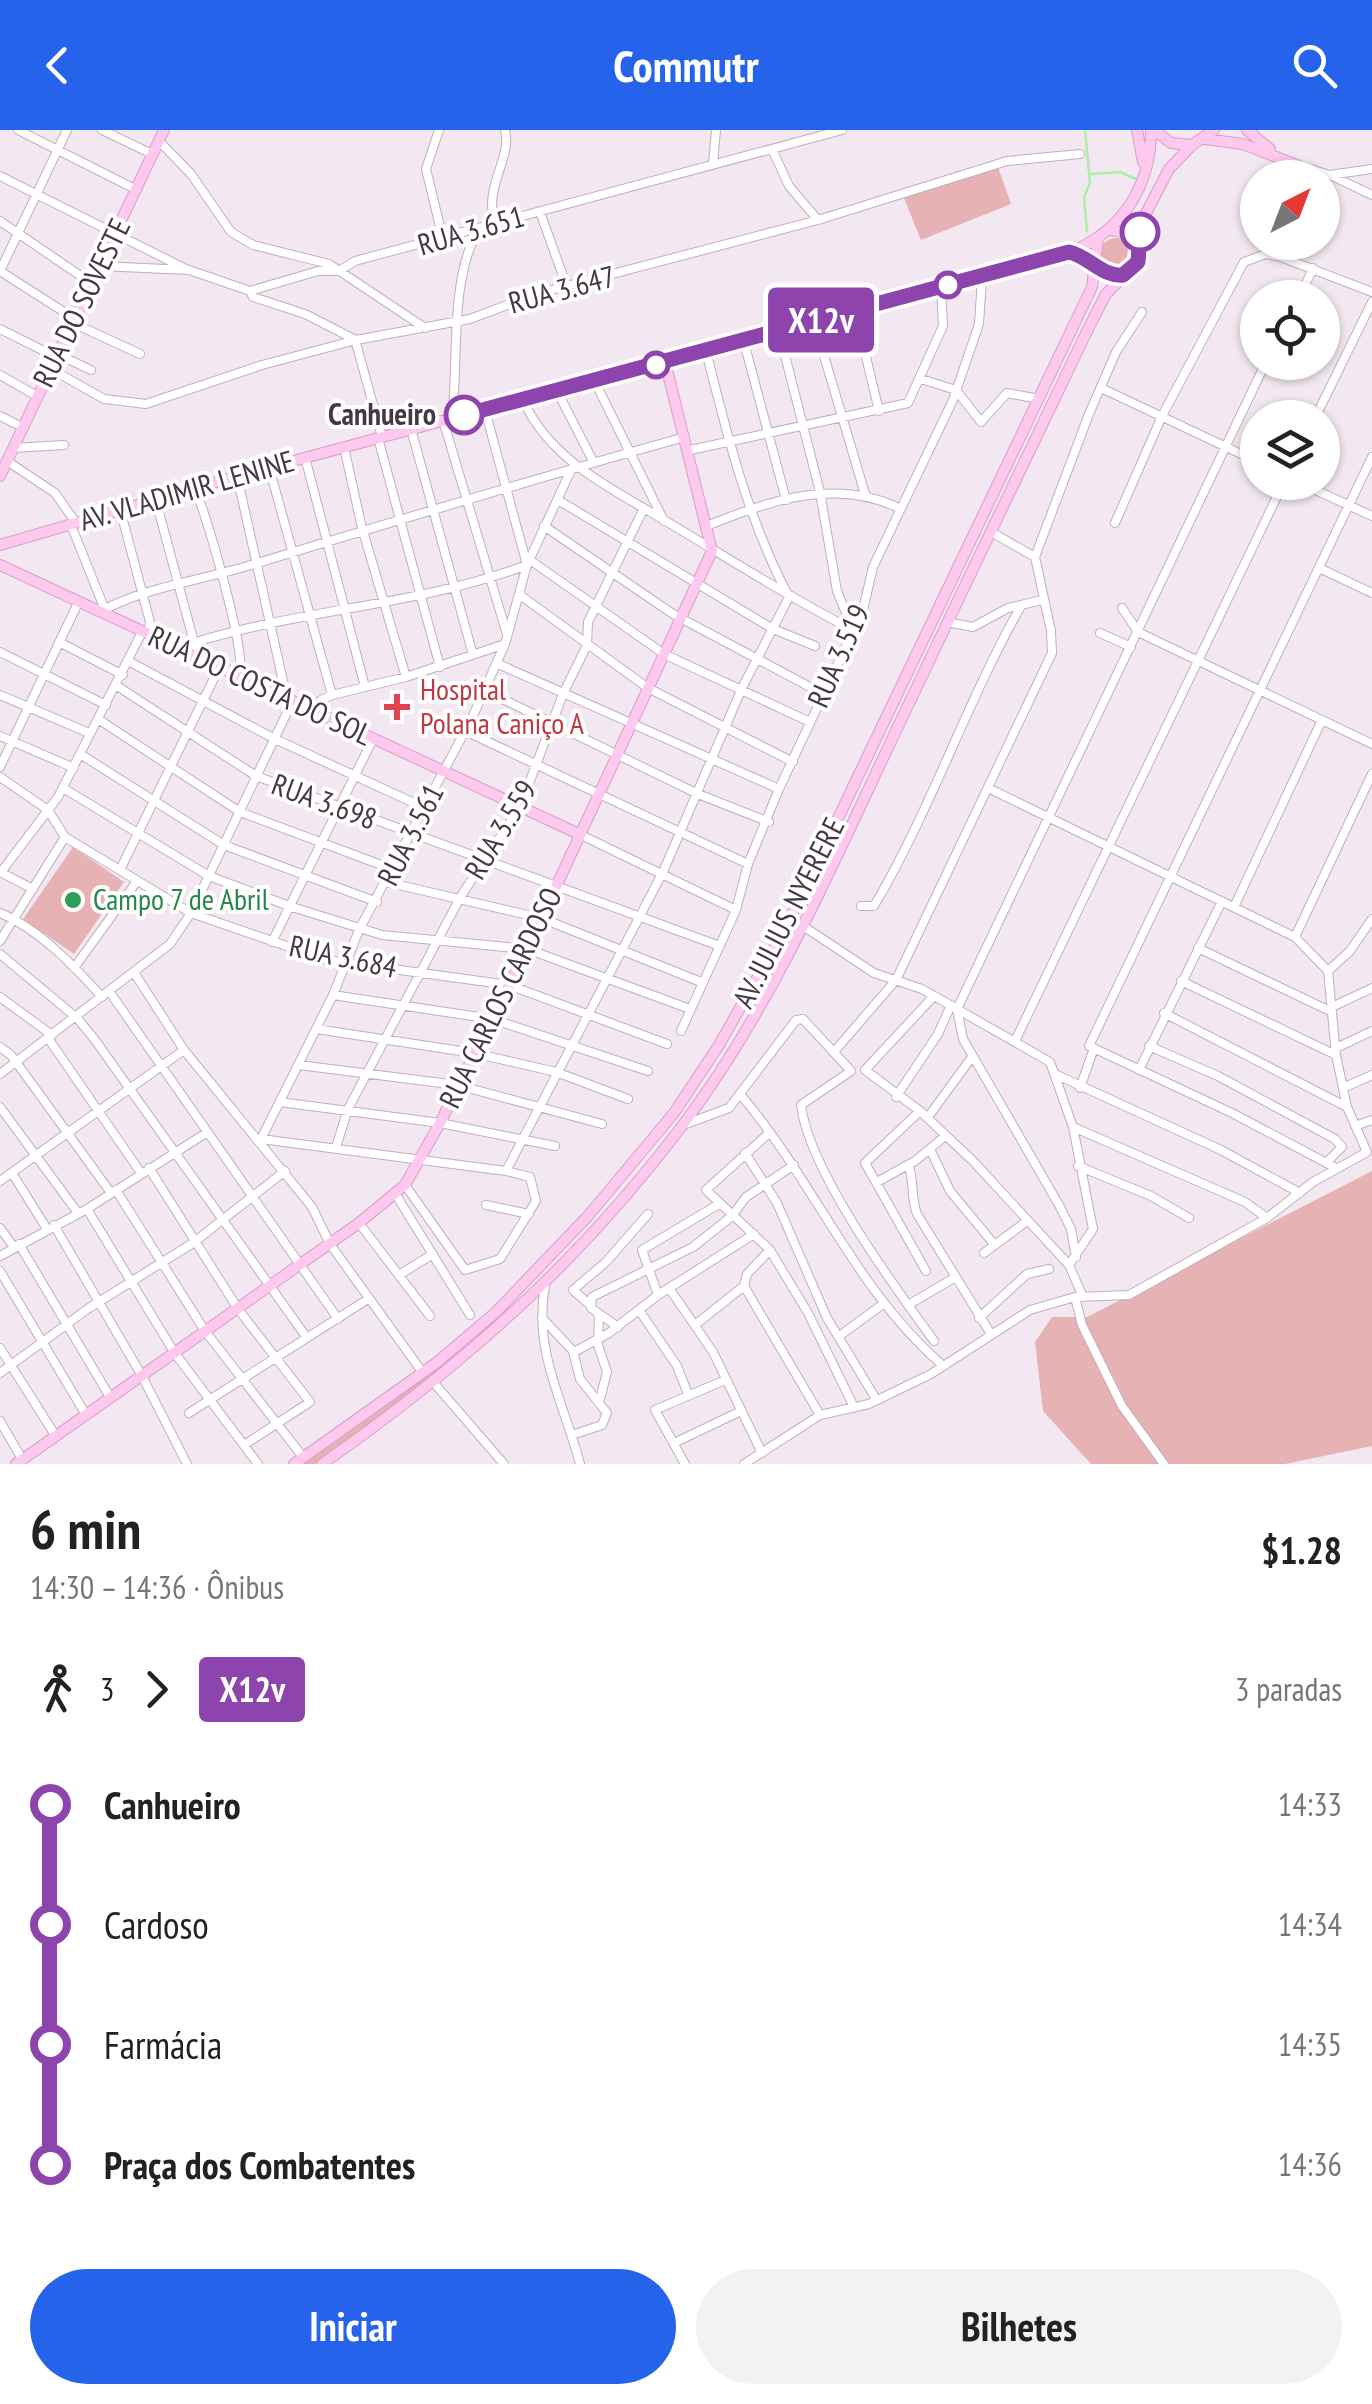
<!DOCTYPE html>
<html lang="pt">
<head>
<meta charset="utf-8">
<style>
	:root { --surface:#fff; --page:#f2f2f2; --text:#222; --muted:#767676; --accent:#2563eb }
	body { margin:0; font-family:"PT Sans Narrow",sans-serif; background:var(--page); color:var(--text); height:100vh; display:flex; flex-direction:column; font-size:38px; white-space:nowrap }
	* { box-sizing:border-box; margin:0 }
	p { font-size:32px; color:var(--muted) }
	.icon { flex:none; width:55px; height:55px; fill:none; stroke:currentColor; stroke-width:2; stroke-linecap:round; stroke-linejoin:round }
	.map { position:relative; height:1334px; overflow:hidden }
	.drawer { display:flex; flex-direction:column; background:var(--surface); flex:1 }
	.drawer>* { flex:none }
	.badge { padding:0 20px; border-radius:8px; font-size:35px; line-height:65px }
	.needle { width:65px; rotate:42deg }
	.fabs { position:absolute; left:1240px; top:30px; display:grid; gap:20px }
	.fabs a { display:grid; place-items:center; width:100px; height:100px; border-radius:50%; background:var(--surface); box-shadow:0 2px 8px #0004; font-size:50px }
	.map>.badge { position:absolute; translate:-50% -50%; box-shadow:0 0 0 5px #fff }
	.legs { display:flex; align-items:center; gap:15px; height:110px; padding:0 30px; font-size:32px }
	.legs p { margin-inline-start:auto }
	.headline { display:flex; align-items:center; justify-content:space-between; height:170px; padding:0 30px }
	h1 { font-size:55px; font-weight:700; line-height:75px }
	.cta { display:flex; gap:20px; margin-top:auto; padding:20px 30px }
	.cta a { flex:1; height:115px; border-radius:60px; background:var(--accent); color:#fff; font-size:40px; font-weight:700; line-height:115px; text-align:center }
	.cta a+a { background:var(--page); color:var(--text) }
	ul { padding:0 30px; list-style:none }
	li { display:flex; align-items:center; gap:35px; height:120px; font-size:38px }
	li i { display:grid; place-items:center; width:15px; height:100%; margin:0 12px; background:currentColor }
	li i::after { content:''; width:25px; height:25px; margin:-12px; border:8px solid; border-radius:50%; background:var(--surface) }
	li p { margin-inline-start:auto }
	li:first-child i { background:linear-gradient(#0000 50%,currentColor 0) }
	li:last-child i { background:linear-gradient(currentColor 50%,#0000 0) }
	header { display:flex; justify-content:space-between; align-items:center; height:130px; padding:0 30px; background:var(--accent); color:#fff; font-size:45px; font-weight:700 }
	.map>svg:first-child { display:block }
	.green { fill:#e6b2b4 }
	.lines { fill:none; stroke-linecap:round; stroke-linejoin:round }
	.stream { stroke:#abeea7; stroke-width:2.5 }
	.street-casing { stroke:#c2aebe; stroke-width:10 }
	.secondary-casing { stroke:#d89ec9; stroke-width:12 }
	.street { stroke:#fff; stroke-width:8 }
	.secondary { stroke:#fdc9ee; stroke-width:10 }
	.line-1-casing { stroke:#fff; stroke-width:22 }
	.line-1 { stroke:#8e44ad; stroke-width:15 }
	.stop-1-dot { fill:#fff; stroke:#8e44ad; stroke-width:5 }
	.health-dot { fill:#e0444e; stroke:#fff; stroke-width:4 }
	.leisure-dot { fill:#2e9e5b; stroke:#fff; stroke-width:4 }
	.labels { text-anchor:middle; stroke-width:8; stroke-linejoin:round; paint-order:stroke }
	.street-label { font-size:30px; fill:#473745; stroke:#fff }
	.stop-label { font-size:30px; font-weight:bold; fill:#473745; stroke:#fff; text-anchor:end }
	.health-label { font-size:30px; fill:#be3a42; stroke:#fff; text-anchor:start }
	.leisure-label { font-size:30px; fill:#27864d; stroke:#fff; text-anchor:start }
</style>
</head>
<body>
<header><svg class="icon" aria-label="back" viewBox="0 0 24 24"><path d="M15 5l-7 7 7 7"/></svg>Commutr<svg class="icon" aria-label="search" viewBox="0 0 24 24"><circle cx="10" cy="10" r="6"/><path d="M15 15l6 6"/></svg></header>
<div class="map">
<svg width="1372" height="1334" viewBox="0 0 1372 1334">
	<rect width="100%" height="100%" fill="#f3e8f1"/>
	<path class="green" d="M 998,37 L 1011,74 L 921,110 L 904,68 Z
		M1100 124a16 16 0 1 1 32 0a16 16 0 1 1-32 0Z
		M 73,717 L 124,752 L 74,824 L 23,789 Z
		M 1372,1041 L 1372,1316 L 1285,1334 L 1091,1334 L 1043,1281 L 1035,1212 L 1052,1187 L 1087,1187 Z
		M 436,1237 L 440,1242 L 315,1334 L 298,1334 Z"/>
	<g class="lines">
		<path class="stream" d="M 1085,0 L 1090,53 L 1084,67 L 1087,101
			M 1091,44 L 1120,42 L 1136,49"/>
		<g class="street-casing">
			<path id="street" d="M 18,0 L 137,60
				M 102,0 L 152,24
				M 439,0 L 426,39 L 443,109
				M 159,11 L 191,44 L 231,102 L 253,115 L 329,134 L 425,198
				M 772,19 L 789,56 L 818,90
				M 713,33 L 716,0
				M 1297,35 L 1330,45 L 1372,65
				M 1330,45 L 1372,39
				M 0,46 L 188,140
				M 540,82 L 567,157
				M 0,91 L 91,153
				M 497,95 C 480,62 513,28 505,0
				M 99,136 L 189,140 L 250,161 L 318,141 L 339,141 L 355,131 L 842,0
				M 0,141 L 67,0
				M 0,141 L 75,189
				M 250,161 L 253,167 L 305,184 L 356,210
				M 799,161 L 806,194
				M 1299,168 L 1313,138
				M 855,181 L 879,281
				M 814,192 L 865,364
				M 73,193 L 140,224
				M 0,199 L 56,227
				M 779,202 L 820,362 L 837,461 L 853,500
				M 744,212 L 786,370
				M 356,213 L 382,307
				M 57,224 L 91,240
				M 51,239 L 104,269 L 146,274 L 262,235 L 356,210 L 470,189 L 536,164 L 818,90 L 1007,31 L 1080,24
				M 0,245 L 37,266
				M 921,249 L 956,260 L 981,292 L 1007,263 L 1039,269
				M 595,252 L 664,391
				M 1101,258 L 1258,332
				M 557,261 L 594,333
				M 523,270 C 547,324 599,352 647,380 C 716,420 782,464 853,500
				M 0,286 L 22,297
				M 452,288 C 459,230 449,152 478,100
				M 1315,288 L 1372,172
				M 443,290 L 506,501
				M 411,299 L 473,525
				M 378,308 L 440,537
				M 344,317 L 362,398 L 406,547
				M 13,318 L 64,315
				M 690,320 L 908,273 L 943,196 L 941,156
				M 305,327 L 365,557
				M 7,331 L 55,363 L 76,393
				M 269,337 L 332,565
				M 237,346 L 287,569
				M 1298,352 L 1372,386
				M 196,361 C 208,392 246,519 240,547
				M 558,370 L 773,499 L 815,516
				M 156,371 L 195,516
				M 120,379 L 150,492 L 148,504
				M 1115,393 L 1162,286 L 1244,132 L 1266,124 L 1281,127 L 1372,162
				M 71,395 L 105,480
				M 709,395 C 772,370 837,347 901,379
				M 544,396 L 673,484 L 825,565
				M 991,402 L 1035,427
				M 530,430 L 664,524 L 810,592
				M 1319,438 L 1372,463
				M 520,465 L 648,558 L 793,632
				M 1122,478 L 1138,502
				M 105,479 C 151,456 202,450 251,435 C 395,391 540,347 685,307
				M 947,492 L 973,497 L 1008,478 L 1042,470
				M 1138,502 L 1372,614
				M 1100,503 L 1131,517
				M 59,512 L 123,545
				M 196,512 C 304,479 420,475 527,435 L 485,280
				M 0,522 L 106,575
				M 130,532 L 275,609 L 425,678
				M 496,533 L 779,659
				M 117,556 L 256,646 L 717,815
				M 484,560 L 698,664 L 769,692
				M 0,565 L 89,603
				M 316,583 L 321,570 L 332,565 L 406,547 L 505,514
				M 98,589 L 240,682 L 392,739
				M 465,601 L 748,734
				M 0,606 L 74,638
				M 80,624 L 224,715 L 377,772
				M 0,637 L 78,473
				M 0,647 L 48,680 L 65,707 L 191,783 L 327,830 L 509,855 L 667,914
				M 63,658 L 209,746 L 289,776 L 382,805 L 527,819 L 690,879
				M 579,704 L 736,780
				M 120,740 L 219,538
				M 0,742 L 33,759
				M 1,742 L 58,667 L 142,502
				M 386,752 L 541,788 L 701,852
				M 861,776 L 874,776 C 931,680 966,573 1021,476
				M 1234,777 L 1322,590
				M 0,783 C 39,799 74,836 102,867
				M 803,796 L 874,843 L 922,859 L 1050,932 L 1073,997 L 1093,1099 L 1069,1135
				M 1295,807 L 1372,644
				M 0,811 L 65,707
				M 272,812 L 373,609
				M 1198,818 L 1332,882
				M 0,824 L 77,888 L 95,910 L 307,1208
				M 74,838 L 137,751
				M 1328,841 L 1350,821 L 1372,789
				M 135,844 L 184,920 L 312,1077 L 330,1114 L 423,1243
				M 1181,851 L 1336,925
				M 109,861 L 338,1189
				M 333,865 L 492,889 L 648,941
				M 0,867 L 52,905
				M 933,867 L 865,940 L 920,981 L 973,1031 L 1069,1135 L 1083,1167
				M 1332,877 L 1372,858
				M 1164,883 L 1347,977
				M 316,899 L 474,923 L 556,942 L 628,969
				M 681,901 L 736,780 L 748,734 L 779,659 L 863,480 L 873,437 L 953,270 L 979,194 L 982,148
				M 48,908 L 141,1043
				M 1016,909 L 1284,352
				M 1149,916 L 1218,946 L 1335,1009 L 1342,1017 L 1327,1032
				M 0,917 L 11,925 L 111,1063
				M 1336,918 L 1372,901
				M 834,922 L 896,850 L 1052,523 L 1051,501 L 1035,427 L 1089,284 L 1116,222 L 1142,182
				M 299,935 L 457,955 L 602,994
				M 1139,940 L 1222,771
				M 0,944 L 170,814 L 191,783 L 292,572
				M 1057,945 L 1221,1020 L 1300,1063
				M 1080,958 L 1094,918
				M 1343,958 L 1372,945
				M 740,964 C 815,1052 854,1158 942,1235
				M 896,967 L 938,904 L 951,875
				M 280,972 L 440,993 L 555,1016
				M 0,977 L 78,1083
				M 920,981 L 865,1033 L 926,1141
				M 928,987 L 972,927
				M 686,994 L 729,978 L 796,890 L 803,889 L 851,941 L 801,975 C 809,1041 894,1156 934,1211
				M 1355,996 L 1372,990
				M 1073,997 L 1245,1072 L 1267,1088
				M 769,1003 L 706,1060 L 770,1120 L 808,1183 L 853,1275
				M 261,1009 L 333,865 L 359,800 L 472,588 L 505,514 L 527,435 L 571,340
				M 261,1009 L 506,1041 L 530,1047 L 536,1071 L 500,1129 L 465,1140 L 405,1055
				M 336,1017 L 348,979 L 461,766 L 520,677 L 563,564 L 587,515 L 588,492 L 644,378
				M 930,1019 L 950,1061 L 994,1114
				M 745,1023 L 777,1073 L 827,1188 L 876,1269
				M 908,1035 C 915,1050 910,1065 917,1084 L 991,1204
				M 1078,1036 L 1151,1066 L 1189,1088
				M 149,1038 L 238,1179 L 310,1272 L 244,1315
				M 1336,1038 L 1232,983 L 1089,916 L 1372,327
				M 506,1041 L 663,742 L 742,558 L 789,467 C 748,390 727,305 706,221
				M 12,1043 L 47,1099
				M 0,1051 L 184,920
				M 877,1052 L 915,1031 L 944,1007
				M 116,1060 L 205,1201 L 303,1327
				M 396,1065 L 470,1185
				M 486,1075 L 529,1084
				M 87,1079 L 174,1222 L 258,1334
				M 359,1093 L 430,1186
				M 54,1095 L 142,1246 L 187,1334
				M 0,1098 L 14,1117
				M 19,1114 L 110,1267
				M 770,1120 L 747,1144 L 744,1156 L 820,1285
				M 984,1123 L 1027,1091
				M 0,1126 L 87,1079 L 206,1003
				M 1076,1127 L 1071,1099 L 1059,1075 L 963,909 L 957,879 L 1266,232
				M 0,1141 L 86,1285
				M 399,1145 L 433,1124
				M 545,1156 C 533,1221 564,1273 580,1334
				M 669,1158 L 713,1222 L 762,1323
				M 658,1165 L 642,1120 L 719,1074
				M 1075,1167 L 1082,1195 L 1122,1276 L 1164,1334
				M 589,1174 L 573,1160 L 606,1132 L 648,1084
				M 908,1175 L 954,1148
				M 639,1180 L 677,1236 L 688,1264
				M 542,1188 L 574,1222 L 609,1203 L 658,1165 L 754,1104
				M 979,1188 L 1027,1144 L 1049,1139
				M 695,1195 L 744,1156
				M 618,1197 L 591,1178 L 592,1167 L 693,1117 L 732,1086 L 746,1067 L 794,1035
				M 838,1207 L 883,1174
				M 0,1218 L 55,1305
				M 0,1243 L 89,1178 L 193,1113 L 285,1041
				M 434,1253 L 504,1334
				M 599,1273 L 607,1242 L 598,1215 L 599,1185
				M 189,1283 L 368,1169
				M 0,1291 L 22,1329
				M 572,1305 L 602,1295 L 607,1283 L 580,1249 L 573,1221
				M 674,1313 L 741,1281
				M 685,1334 L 655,1280 L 725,1250
				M 744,1334 L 820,1285 L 869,1274 L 931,1244 L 1030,1180 L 1075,1167 L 1129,1165 L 1267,1088 L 1313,1052 L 1367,1022 L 1347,977 L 1336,925 L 1328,841 L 1295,807 L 988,658"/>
		</g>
		<g class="secondary-casing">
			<path id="secondary" d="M 1137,0 L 1143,32
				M 1154,0 L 1171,13 L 1191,15
				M 1247,0 L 1270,19
				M 1205,9 L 1243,14 L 1297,35
				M 1111,100 L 1129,103 L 1138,116
				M 1098,109 L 1095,133 L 1106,143 L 1123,145
				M 0,346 L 164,0
				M 0,415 L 237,346 L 1069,123 C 1122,101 1151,57 1151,0
				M 0,435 L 579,704
				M 16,1334 L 359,1093 L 405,1055 L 440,993 L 527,819 L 712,421 L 665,232
				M 294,1334 L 436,1233 L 496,1182 L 588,1086 L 674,983 L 719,915 L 786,797 L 1092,157 L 1095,133
				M 322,1334 C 465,1234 583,1129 688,988 C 770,877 826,749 885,624 C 953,481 1021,337 1090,195 L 1106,164 L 1138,132 L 1142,91 L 1169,39 L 1192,15 L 1214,0"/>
		</g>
		<use href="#street" class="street"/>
		<use href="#secondary" class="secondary"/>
	</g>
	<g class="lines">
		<g class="line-1-casing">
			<path id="line-1" d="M 464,285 L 1069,122 C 1090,127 1102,147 1123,145 L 1138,132 L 1140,102"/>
		</g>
		<use href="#line-1" class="line-1"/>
	</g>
	<g class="stop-1-dot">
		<circle cx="1140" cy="102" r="18"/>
		<circle cx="948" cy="155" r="12"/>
		<circle cx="656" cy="235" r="12"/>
		<circle cx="464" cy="285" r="18"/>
	</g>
	<path class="health-dot" d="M392 562h10v10h10v10h-10v10h-10v-10h-10v-10h10z"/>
	<circle class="leisure-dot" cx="73" cy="770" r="10"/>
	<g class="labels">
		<g class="street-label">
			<text transform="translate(471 101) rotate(-16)" y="10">RUA 3.651</text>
			<text transform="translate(562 160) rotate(-15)" y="10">RUA 3.647</text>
			<text transform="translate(82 173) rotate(-64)" y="10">RUA DO SOVESTE</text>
			<text transform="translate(187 361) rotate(-16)" y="10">AV. VLADIMIR LENINE</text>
			<text transform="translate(839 526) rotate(-66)" y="10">RUA 3.519</text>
			<text transform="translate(260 556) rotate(25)" y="10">RUA DO COSTA DO SOL</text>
			<text transform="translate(324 672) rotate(20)" y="10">RUA 3.698</text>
			<text transform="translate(501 700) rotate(-59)" y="10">RUA 3.559</text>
			<text transform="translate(411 705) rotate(-63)" y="10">RUA 3.561</text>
			<text transform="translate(789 783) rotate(-63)" y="10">AV. JULIUS NYERERE</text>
			<text transform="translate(343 827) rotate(12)" y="10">RUA 3.684</text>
			<text transform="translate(501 868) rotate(-64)" y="10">RUA CARLOS CARDOSO</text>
		</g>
		<g class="stop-label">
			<text x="436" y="295">Canhueiro</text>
		</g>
		<g class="health-label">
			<text x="420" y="570">Hospital<tspan x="420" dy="34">Polana Caniço A</tspan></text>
		</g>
		<g class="leisure-label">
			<text x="93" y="780">Campo 7 de Abril</text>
		</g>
	</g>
</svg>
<div class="fabs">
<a><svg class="needle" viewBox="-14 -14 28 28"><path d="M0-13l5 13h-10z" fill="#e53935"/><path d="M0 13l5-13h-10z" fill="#767676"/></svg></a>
<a><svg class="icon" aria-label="locate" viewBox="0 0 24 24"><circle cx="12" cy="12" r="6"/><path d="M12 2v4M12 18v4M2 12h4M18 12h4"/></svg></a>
<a><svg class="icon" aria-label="layers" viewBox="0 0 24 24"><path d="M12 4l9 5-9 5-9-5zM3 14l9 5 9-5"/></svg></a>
</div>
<b class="badge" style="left:821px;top:190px;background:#8e44ad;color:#fff">X12v</b>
</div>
<section class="drawer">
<div class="headline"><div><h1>6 min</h1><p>14:30 – 14:36 · Ônibus</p></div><b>$1.28</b></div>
<div class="legs"><svg class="icon" aria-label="walk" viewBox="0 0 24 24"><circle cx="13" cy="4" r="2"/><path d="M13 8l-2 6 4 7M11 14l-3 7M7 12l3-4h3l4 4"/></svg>3<svg class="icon" aria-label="forward" viewBox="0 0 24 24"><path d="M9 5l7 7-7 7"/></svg><b class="badge" style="background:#8e44ad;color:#fff">X12v</b><p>3 paradas</p></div>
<ul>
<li><i style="color:#8e44ad"></i><b>Canhueiro</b><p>14:33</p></li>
<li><i style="color:#8e44ad"></i><span>Cardoso</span><p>14:34</p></li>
<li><i style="color:#8e44ad"></i><span>Farmácia</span><p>14:35</p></li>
<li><i style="color:#8e44ad"></i><b>Praça dos Combatentes</b><p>14:36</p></li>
</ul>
<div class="cta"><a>Iniciar</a><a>Bilhetes</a></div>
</section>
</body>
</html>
